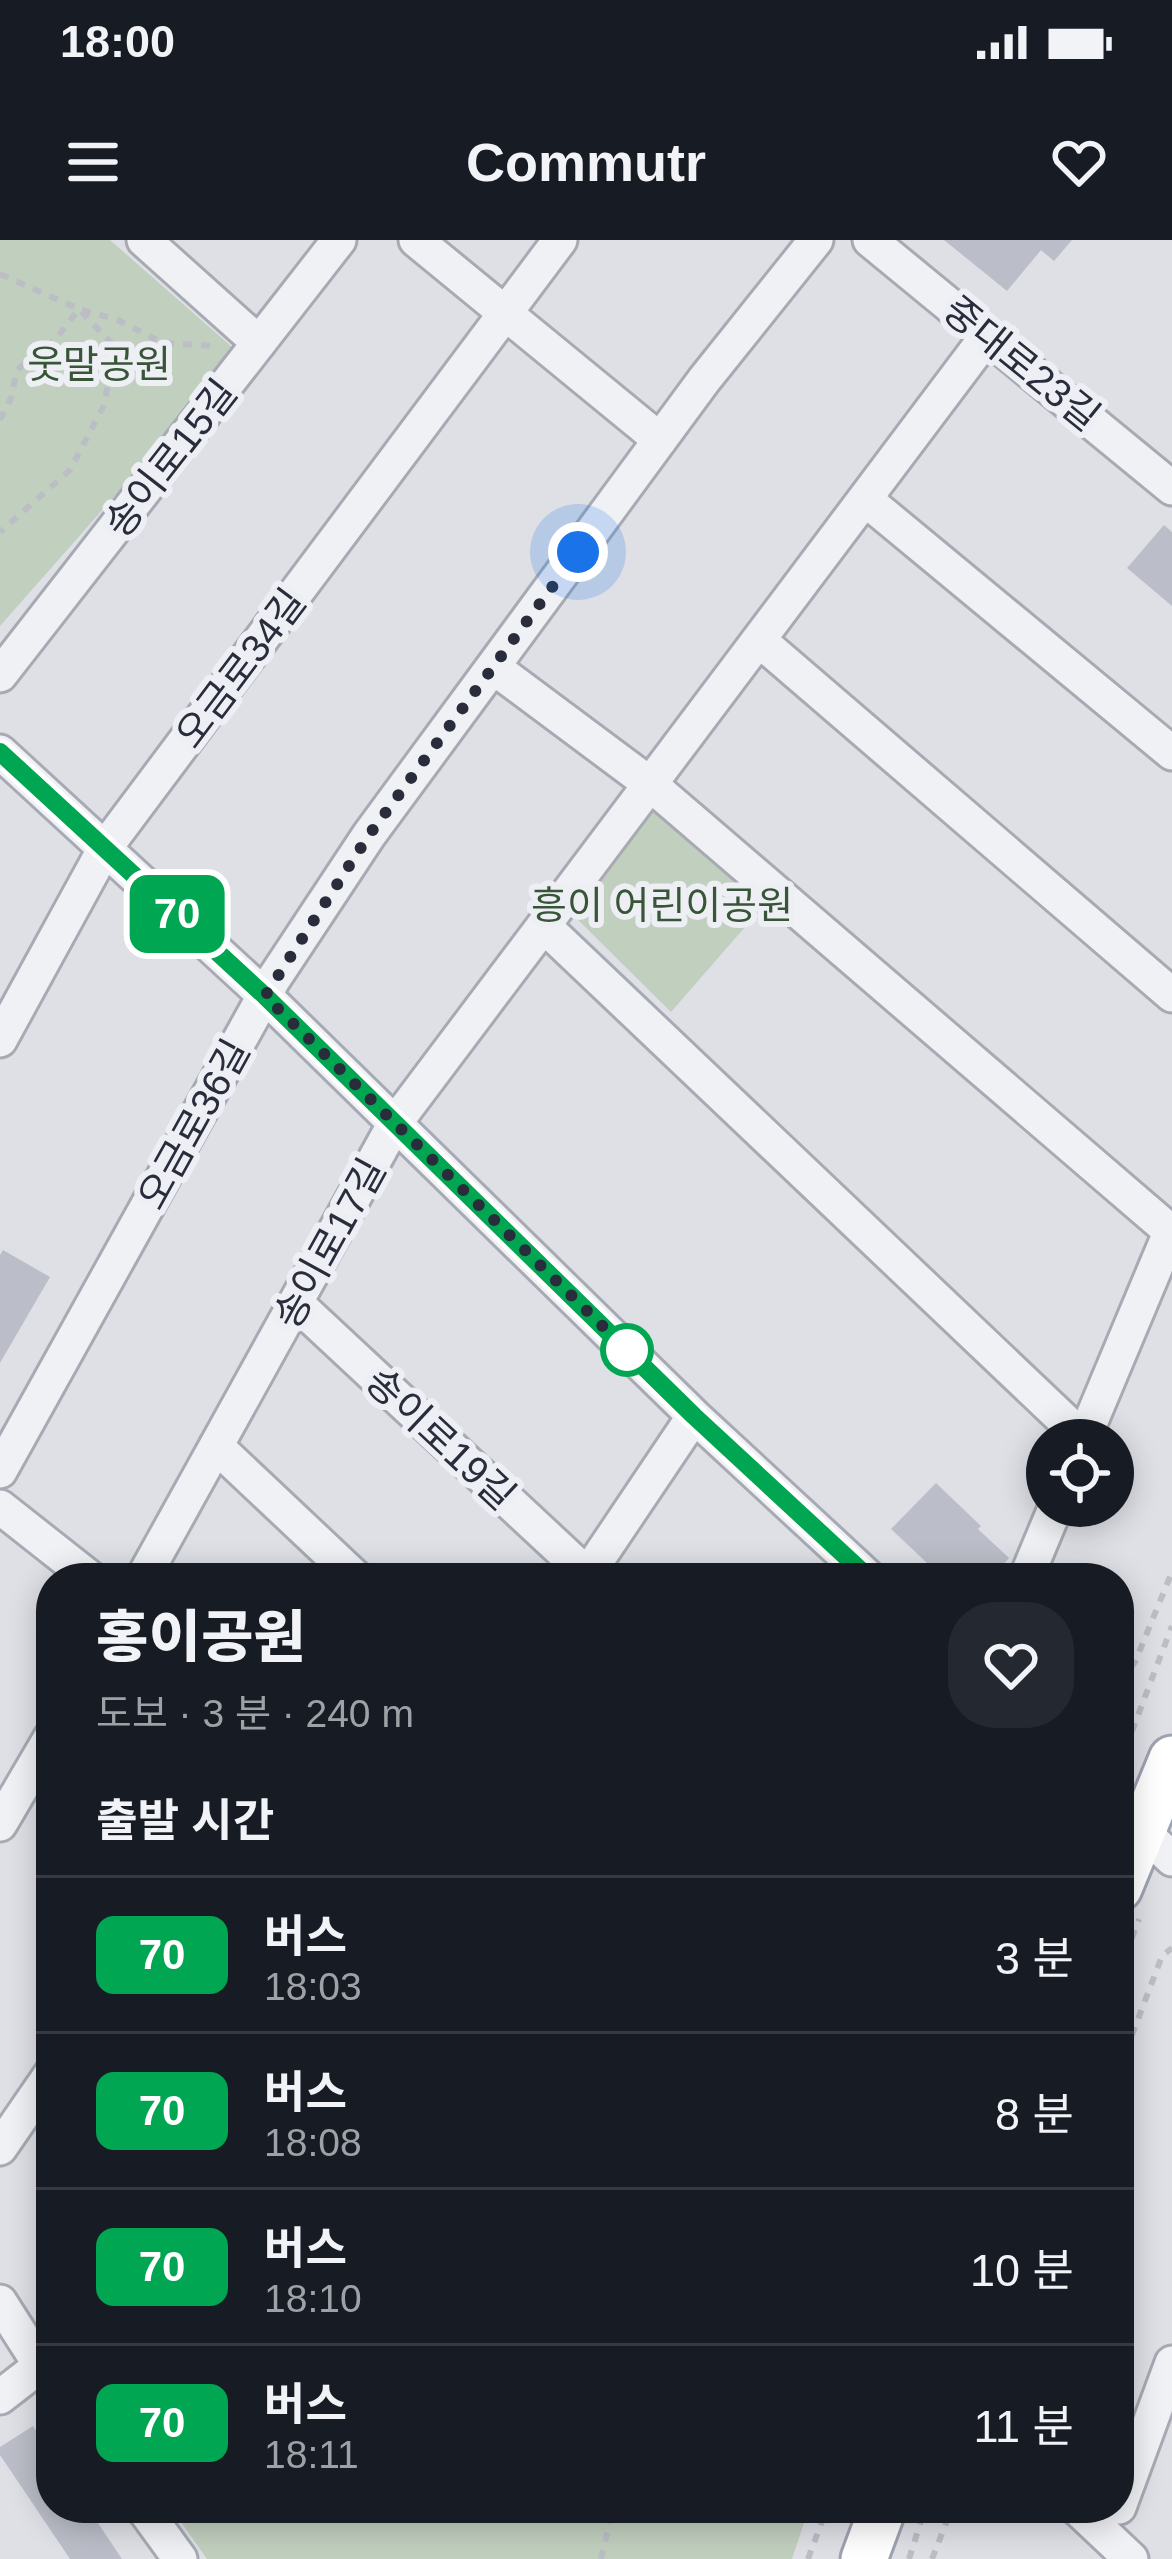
<!DOCTYPE html>
<html lang="ko">
<head>
<meta charset="utf-8">
<style>
	:root { --surface:#171b24; --page:#242831; --text:#f1f3f6; --muted:#9ea1a6; --line:#363941 }
	body { margin:0; font-family:Arial,"Noto Sans KR",sans-serif; background:var(--page); color:var(--text); height:100vh; display:flex; flex-direction:column; font-size:45px; white-space:nowrap }
	* { box-sizing:border-box; margin:0 }
	p { font-size:39px; color:var(--muted) }
	.icon { flex:none; width:66px; height:66px; fill:none; stroke:currentColor; stroke-width:2; stroke-linecap:round; stroke-linejoin:round }
	.map { position:relative; flex:1; overflow:hidden }
	.details { position:absolute; left:36px; top:1323px; width:1098px; height:960px; display:flex; flex-direction:column; background:var(--surface); border-radius:48px; box-shadow:0 6px 30px #0003 }
	.details>* { flex:none }
	.badge { padding:0 24px; border-radius:18px; font-size:42px; line-height:78px }
	.tools { position:absolute; left:1026px; top:1179px; display:grid; gap:24px }
	.tools a { display:grid; place-items:center; width:108px; height:108px; border-radius:50%; background:var(--surface); box-shadow:0 6px 30px #0003; font-size:60px }
	.you { position:absolute; width:60px; height:60px; margin:-30px; border:9px solid #fff; border-radius:50%; background:#1a73e8; box-shadow:0 0 0 18px #1a73e833 }
	.map>.badge { position:absolute; translate:-50% -50%; box-shadow:0 0 0 6px #fff }
	h2 { padding:0 60px; font-size:45px; line-height:108px }
	.round { display:grid; place-items:center; flex:none; width:126px; height:126px; border-radius:48px; background:var(--page) }
	.overview { display:flex; align-items:center; justify-content:space-between; height:204px; padding:0 60px }
	h1 { font-size:57px; font-weight:800; line-height:90px }
	ul { padding:0; list-style:none }
	li { display:flex; align-items:center; gap:36px; height:156px; padding:0 60px; border-top:3px solid var(--line) }
	li div { flex:1 }
	li b { display:block; font-size:45px }
	li em { font-style:normal }
	li .badge { min-width:132px; font-weight:700; text-align:center }
	.status { display:flex; justify-content:space-between; align-items:center; height:84px; padding:0 60px; background:var(--surface); direction:ltr }
	.status svg { height:33px; fill:currentColor }
	header { display:flex; justify-content:space-between; align-items:center; height:156px; padding:0 60px; background:var(--surface); font-size:54px; font-weight:800 }
	.map>svg:first-child { display:block }
	.green { fill:#c1cfbf }
	.building { fill:#bbbec8 }
	.lines { fill:none; stroke-linecap:round; stroke-linejoin:round }
	.minor-casing { stroke:#a7aab3; stroke-width:39 }
	.major-casing { stroke:#9ea3b1; stroke-width:51 }
	.path { stroke:#bcbec5; stroke-width:6; stroke-dasharray:9 9; stroke-linecap:butt }
	.minor { stroke:#f0f1f5; stroke-width:33 }
	.major { stroke:#fff; stroke-width:45 }
	.line-casing { stroke:#fff; stroke-width:27 }
	.line { stroke:#00a651; stroke-width:18 }
	.walk { stroke:#282c3b; stroke-width:12; stroke-dasharray:0 21.6 }
	.stop-dot { fill:#fff; stroke:#00a651; stroke-width:6 }
	.labels { text-anchor:middle; stroke-width:12; stroke-linejoin:round; paint-order:stroke }
	.street-label { font-size:39px; fill:#282c3b; stroke:#edeff4 }
	.park-label { font-size:39px; fill:#385637; stroke:#edeff4 }
</style>
</head>
<body>
<div class="status"><b>18:00</b><svg viewBox="0 0 49 12"><path d="M0 12V9h3v3zM5 12V6h3v6zM10 12V3h3v9zM15 12V0h3v12zM26 1h20v11H26zM47 4h2v5h-2z"/></svg></div>
<header><svg class="icon" aria-label="menu" viewBox="0 0 24 24"><path d="M4 6h16M4 12h16M4 18h16"/></svg>Commutr<svg class="icon" aria-label="heart" viewBox="0 0 24 24"><path d="M12 20l-8-8c-3-5 5-10 8-4 3-6 11-1 8 4z"/></svg></header>
<div class="map">
<svg width="1172" height="2319" viewBox="0 0 1172 2319">
	<rect width="100%" height="100%" fill="#dee0e6"/>
	<path class="green" d="M 0,0 L 110,0 L 240,114 L 0,386 Z
		M 653,561 L 766,663 L 671,772 L 569,671 Z
		M 171,2268 L 809,2268 L 792,2319 L 207,2319 Z"/>
	<path class="building" d="M 944,0 L 1072,0 L 1054,21 L 1041,10 L 1007,51 Z
		M 1164,285 L 1172,292 L 1172,366 L 1127,328 Z
		M 3,1010 L 50,1037 L 0,1123 L 0,1015 Z
		M 936,1243 L 981,1286 L 978,1289 L 1009,1318 L 1002,1326 L 1005,1329 L 996,1338 L 943,1338 L 891,1289 Z
		M 33,2186 L 51,2213 L 51,2268 L 88,2268 L 122,2319 L 70,2319 L 0,2215 L 0,2207 Z"/>
	<g class="lines">
		<g class="minor-casing">
			<path id="minor" d="M 144,0 L 259,103
				M 416,0 L 660,200
				M 870,0 L 1172,248
				M 865,259 L 1172,513
				M 759,400 L 1172,755
				M 493,427 L 650,544 L 1170,991
				M 0,435 L 339,0
				M 0,512 L 265,756 L 694,1176 L 869,1338
				M 544,686 L 1084,1199
				M 0,800 L 105,608 L 560,0
				M 296,1063 L 591,1338
				M 1083,1200 L 1172,988
				M 216,1206 L 356,1338
				M 0,1231 L 273,740 L 369,595 L 704,140 L 816,0
				M 0,1267 L 90,1338
				M 143,1338 L 395,883 L 988,95
				M 585,1338 L 694,1176
				M 1026,1338 L 1056,1266
				M 1119,1569 L 1172,1619
				M 0,1584 L 51,1497
				M 0,1908 L 51,1834
				M 0,2062 L 51,2142
				M 0,2157 L 40,2126 L 51,2112
				M 1119,2267 L 1172,2123
				M 143,2268 L 180,2319
				M 1077,2268 L 1131,2319"/>
		</g>
		<g class="major-casing">
			<path id="major" d="M 1119,1648 L 1172,1519
				M 864,2319 L 883,2268"/>
		</g>
		<path class="path" d="M 0,34 L 79,69 L 115,107 L 104,165 L 70,230 L 0,292
			M 0,180 L 11,158 L 17,130 L 56,99 L 79,69 L 118,80 L 163,103 L 214,106
			M 1119,1441 L 1135,1422 L 1172,1332
			M 1119,1525 L 1172,1386
			M 1119,1732 L 1139,1679
			M 1119,1829 L 1162,1716 L 1172,1708
			M 601,2319 L 613,2268
			M 808,2319 L 827,2268
			M 909,2319 L 925,2268
			M 932,2319 L 952,2268"/>
		<use href="#minor" class="minor"/>
		<use href="#major" class="major"/>
	</g>
	<g class="lines">
		<g class="line-casing">
			<path id="line" d="M 0,512 L 265,756 L 694,1176 L 869,1338"/>
		</g>
		<use href="#line" class="line"/>
		<path class="walk" d="M 578,312 L 369,595 L 265,756 L 627,1110"/>
	</g>
	<circle class="stop-dot" cx="627" cy="1110" r="24"/>
	<g class="labels">
		<g class="street-label">
			<text transform="translate(1022 123) rotate(39)" y="14">중대로23길</text>
			<text transform="translate(170 218) rotate(-52)" y="14">송이로15길</text>
			<text transform="translate(240 428) rotate(-53)" y="14">오금로34길</text>
			<text transform="translate(193 884) rotate(-61)" y="14">오금로36길</text>
			<text transform="translate(329 1003) rotate(-61)" y="14">송이로17길</text>
			<text transform="translate(441 1198) rotate(43)" y="14">송이로19길</text>
		</g>
		<g class="park-label">
			<text x="99" y="138">웃말공원</text>
			<text x="662" y="679">흥이 어린이공원</text>
		</g>
	</g>
</svg>
<div class="tools">
<a><svg class="icon" aria-label="locate" viewBox="0 0 24 24"><circle cx="12" cy="12" r="6"/><path d="M12 2v4M12 18v4M2 12h4M18 12h4"/></svg></a>
</div>
<div class="you" style="left:578px;top:312px"></div>
<b class="badge" style="left:177px;top:674px;background:#00a651;color:#fff">70</b>
<section class="details">
<div class="overview"><div><h1>홍이공원</h1><p>도보 · 3 분 · 240 m</p></div><a class="round"><svg class="icon" aria-label="heart" viewBox="0 0 24 24"><path d="M12 20l-8-8c-3-5 5-10 8-4 3-6 11-1 8 4z"/></svg></a></div>
<h2>출발 시간</h2>
<ul>
<li><span class="badge" style="background:#00a651;color:#fff">70</span><div><b>버스</b><p>18:03</p></div><em>3 분</em></li>
<li><span class="badge" style="background:#00a651;color:#fff">70</span><div><b>버스</b><p>18:08</p></div><em>8 분</em></li>
<li><span class="badge" style="background:#00a651;color:#fff">70</span><div><b>버스</b><p>18:10</p></div><em>10 분</em></li>
<li><span class="badge" style="background:#00a651;color:#fff">70</span><div><b>버스</b><p>18:11</p></div><em>11 분</em></li>
</ul>
</section>
</div>
</body>
</html>
